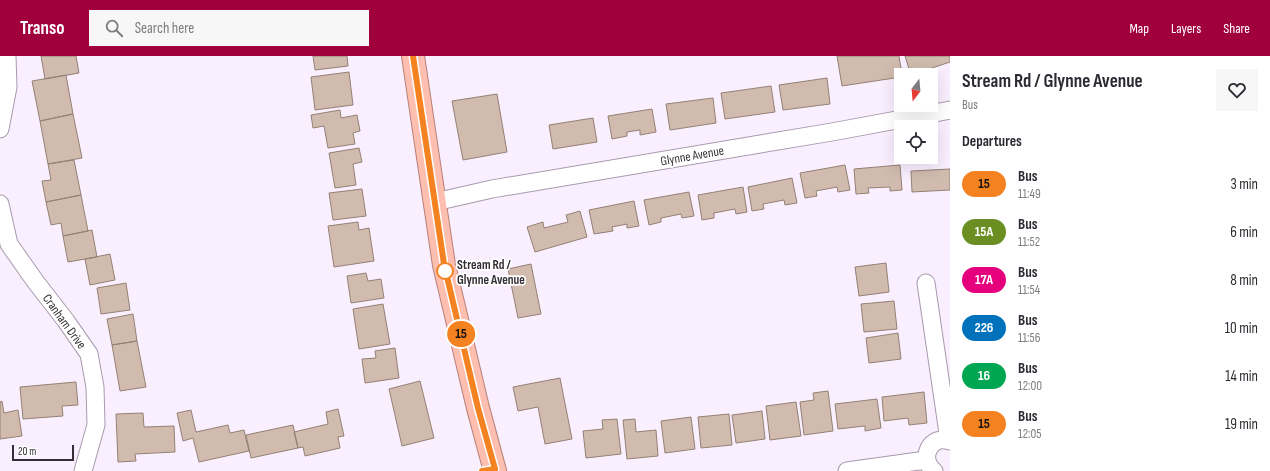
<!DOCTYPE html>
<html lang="en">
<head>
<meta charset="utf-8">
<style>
	:root { --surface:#fff; --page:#f7f7f7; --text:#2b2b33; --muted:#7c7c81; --accent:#a0003d }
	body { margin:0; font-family:"Sofia Sans Condensed",sans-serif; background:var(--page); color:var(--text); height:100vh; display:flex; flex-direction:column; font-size:15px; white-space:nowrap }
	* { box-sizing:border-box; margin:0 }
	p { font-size:13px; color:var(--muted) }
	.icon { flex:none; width:22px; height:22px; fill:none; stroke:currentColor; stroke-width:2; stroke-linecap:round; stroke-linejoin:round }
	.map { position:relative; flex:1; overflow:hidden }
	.panel { display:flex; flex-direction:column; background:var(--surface); width:320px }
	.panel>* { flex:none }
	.badge { padding:0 8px; border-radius:13px; font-size:14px; line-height:26px }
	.needle { width:26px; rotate:196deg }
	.tools { position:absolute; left:894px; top:12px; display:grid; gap:8px }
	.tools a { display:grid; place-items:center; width:44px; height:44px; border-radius:0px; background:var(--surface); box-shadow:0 4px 16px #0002; font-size:20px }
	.scale { position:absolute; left:12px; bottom:10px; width:62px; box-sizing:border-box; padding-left:4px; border:2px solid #332e35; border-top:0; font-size:11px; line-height:14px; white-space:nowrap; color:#332e35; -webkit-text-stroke:3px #fff; paint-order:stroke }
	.map>.badge { position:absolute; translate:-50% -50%; box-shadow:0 0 0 2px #fff }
	h2 { padding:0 12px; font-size:15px; line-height:36px }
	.round { display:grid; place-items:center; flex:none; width:42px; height:42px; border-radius:0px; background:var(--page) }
	.overview { display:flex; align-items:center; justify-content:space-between; height:68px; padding:0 12px }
	h1 { font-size:19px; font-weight:700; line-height:30px }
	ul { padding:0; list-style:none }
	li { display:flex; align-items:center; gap:12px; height:48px; padding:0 12px }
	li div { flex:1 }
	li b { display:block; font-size:15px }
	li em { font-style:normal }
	li .badge { min-width:44px; font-weight:700; text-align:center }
	header { display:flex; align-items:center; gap:24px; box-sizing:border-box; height:56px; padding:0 20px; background:var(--accent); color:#fff }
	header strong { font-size:19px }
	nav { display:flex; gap:22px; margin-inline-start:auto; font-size:14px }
	.search { width:280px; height:36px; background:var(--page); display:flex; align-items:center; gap:10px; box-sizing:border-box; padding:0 14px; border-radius:0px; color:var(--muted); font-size:15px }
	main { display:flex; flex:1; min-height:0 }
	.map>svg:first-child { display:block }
	.building { fill:#d0bbae; stroke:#948174 }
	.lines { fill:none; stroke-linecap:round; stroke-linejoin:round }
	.minor-casing { stroke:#a79aac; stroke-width:19 }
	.trunk-casing { stroke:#b68179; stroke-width:24 }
	.minor { stroke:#fff; stroke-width:17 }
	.trunk { stroke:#febeb0; stroke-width:22 }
	.line-casing { stroke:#fff; stroke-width:9 }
	.line { stroke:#f58220; stroke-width:6 }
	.stop-dot { fill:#fff; stroke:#f58220; stroke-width:2 }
	.labels { text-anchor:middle; stroke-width:3.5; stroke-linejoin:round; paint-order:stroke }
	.street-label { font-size:13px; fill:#332e35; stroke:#fff }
	.stop-label { font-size:13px; font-weight:bold; fill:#332e35; stroke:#fff; text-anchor:start }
</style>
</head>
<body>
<header>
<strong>Transo</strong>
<div class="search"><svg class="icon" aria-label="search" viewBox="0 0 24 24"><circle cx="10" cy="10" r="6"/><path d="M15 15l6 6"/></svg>Search here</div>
<nav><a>Map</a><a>Layers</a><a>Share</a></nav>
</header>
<main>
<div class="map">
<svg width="950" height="415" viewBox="0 0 950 415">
	<rect width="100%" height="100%" fill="#faefff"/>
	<path class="building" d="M 41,0 L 76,0 L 79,17 L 45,23 Z
		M 313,0 L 347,0 L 348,10 L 315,14 Z
		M 837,0 L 899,0 L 902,19 L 901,21 L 842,30 Z
		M 905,0 L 950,0 L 950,6 L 911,19 Z
		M 349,16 L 353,49 L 315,54 L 311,21 Z
		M 66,19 L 73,58 L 40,65 L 32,25 Z
		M 827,22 L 830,48 L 783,54 L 779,29 Z
		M 771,30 L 775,56 L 725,63 L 721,37 Z
		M 497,38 L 507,96 L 463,104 L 452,45 Z
		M 713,42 L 716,67 L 670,74 L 666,48 Z
		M 652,53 L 656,76 L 640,79 L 640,74 L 627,76 L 627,80 L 612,83 L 608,60 Z
		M 340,54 L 341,62 L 357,59 L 360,75 L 353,77 L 355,88 L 328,92 L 324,70 L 313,72 L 311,59 Z
		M 73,58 L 82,102 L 48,108 L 40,65 Z
		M 593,62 L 597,86 L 553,93 L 549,69 Z
		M 359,92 L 362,106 L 353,108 L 356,129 L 335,132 L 329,97 Z
		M 74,104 L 81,139 L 46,146 L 42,125 L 51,124 L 48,108 Z
		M 845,109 L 850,134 L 838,136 L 837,131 L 816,135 L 817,140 L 805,142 L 800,117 Z
		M 900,109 L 902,134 L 890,135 L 890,131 L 868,132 L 869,137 L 856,138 L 854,113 Z
		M 950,113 L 950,134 L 912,136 L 911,115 Z
		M 792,122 L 797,147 L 785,149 L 784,144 L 763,148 L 764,153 L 752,155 L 748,131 Z
		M 743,131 L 747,156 L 736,158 L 735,153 L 714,157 L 714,162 L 702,164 L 698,139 Z
		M 362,133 L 366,160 L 333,164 L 329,137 Z
		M 689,136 L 694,160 L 682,162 L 681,158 L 661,162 L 661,166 L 649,169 L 644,144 Z
		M 81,139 L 88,175 L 63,180 L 61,167 L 51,169 L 46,146 Z
		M 634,145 L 639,170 L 627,172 L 627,168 L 612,171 L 613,175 L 594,178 L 589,154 Z
		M 580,155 L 587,181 L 535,196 L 527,171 L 543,166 L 544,172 L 568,166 L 566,159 Z
		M 358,166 L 359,174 L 369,172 L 374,205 L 334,211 L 328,170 Z
		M 92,174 L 97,201 L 68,206 L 63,180 Z
		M 110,198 L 115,224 L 90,229 L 85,203 Z
		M 886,207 L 889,236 L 859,240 L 855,211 Z
		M 531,208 L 541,258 L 518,262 L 508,213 Z
		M 366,217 L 368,225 L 381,223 L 384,242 L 351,247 L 347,220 Z
		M 126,227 L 130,254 L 101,258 L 97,232 Z
		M 894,245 L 897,273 L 864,276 L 861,248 Z
		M 383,248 L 390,288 L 359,293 L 353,253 Z
		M 133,258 L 137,285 L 112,289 L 107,263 Z
		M 898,277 L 901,303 L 869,307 L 866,282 Z
		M 137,285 L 146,331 L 120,335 L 112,289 Z
		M 395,292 L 399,322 L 365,327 L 362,303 L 376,302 L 375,295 Z
		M 560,322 L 572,383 L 545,388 L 538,351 L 518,355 L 513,331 Z
		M 420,325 L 434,382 L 402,390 L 389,333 Z
		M 76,326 L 78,349 L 62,350 L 63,360 L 23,363 L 20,331 Z
		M 828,335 L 833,375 L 804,379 L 800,346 L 814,344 L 813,337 Z
		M 924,336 L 927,367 L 909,369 L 908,362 L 884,365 L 882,341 Z
		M 877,343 L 881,372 L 865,375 L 865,370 L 838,373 L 835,348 Z
		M 2,345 L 4,357 L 18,354 L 22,380 L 0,383 L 0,346 Z
		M 796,346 L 801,380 L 770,384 L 766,350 Z
		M 338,353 L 344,380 L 338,381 L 340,392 L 305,400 L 303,391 L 298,392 L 294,376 L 328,368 L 326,356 Z
		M 191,354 L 196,376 L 228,369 L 230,377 L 244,374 L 249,395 L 199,406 L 193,382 L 183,385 L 177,357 Z
		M 762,355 L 765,383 L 736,387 L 732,359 Z
		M 143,357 L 144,371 L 174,370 L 175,396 L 135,398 L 136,405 L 118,406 L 116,358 Z
		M 729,358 L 732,389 L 701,392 L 698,361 Z
		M 691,361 L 695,393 L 665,397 L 661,365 Z
		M 617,363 L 621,398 L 586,402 L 583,375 L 603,373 L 602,364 Z
		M 635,363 L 636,376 L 656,374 L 658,400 L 627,403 L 623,364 Z
		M 293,369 L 298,392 L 251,402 L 246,379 Z"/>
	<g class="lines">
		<g class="minor-casing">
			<path id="minor" d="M 0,73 L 8,31 L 7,0
				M 435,146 L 492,133 L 832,76 L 950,54
				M 0,148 L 9,188 L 35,225 L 66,265 L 89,298 L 95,331 L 96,369 L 83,415
				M 926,227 L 949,384
				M 847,415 L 926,404
				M 934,415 C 918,402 931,378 950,385"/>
		</g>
		<g class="trunk-casing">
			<path id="trunk" d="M 413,0 L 444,209 L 478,352 L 495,415"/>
		</g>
		<use href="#minor" class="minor"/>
		<use href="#trunk" class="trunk"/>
	</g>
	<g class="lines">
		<g class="line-casing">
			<path id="line" d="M 413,0 L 444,208 L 478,352 L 495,413 L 482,415"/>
		</g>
		<use href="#line" class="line"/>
	</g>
	<circle class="stop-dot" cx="445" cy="215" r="8"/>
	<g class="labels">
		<g class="street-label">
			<text transform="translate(692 99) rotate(-10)" y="5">Glynne Avenue</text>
			<text transform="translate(65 265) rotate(54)" y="5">Cranham Drive</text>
		</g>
		<g class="stop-label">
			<text x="457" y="213">Stream Rd /<tspan x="457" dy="15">Glynne Avenue</tspan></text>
		</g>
	</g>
</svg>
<div class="tools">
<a><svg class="needle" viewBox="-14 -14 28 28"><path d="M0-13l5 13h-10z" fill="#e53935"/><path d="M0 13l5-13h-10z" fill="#7c7c81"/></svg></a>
<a><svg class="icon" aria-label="locate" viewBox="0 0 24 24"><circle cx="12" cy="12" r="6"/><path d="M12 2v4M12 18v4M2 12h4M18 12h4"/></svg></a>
</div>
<div class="scale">20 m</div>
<b class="badge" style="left:461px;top:278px;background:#f58220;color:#111">15</b>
</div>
<section class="panel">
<div class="overview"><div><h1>Stream Rd / Glynne Avenue</h1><p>Bus</p></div><a class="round"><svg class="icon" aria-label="heart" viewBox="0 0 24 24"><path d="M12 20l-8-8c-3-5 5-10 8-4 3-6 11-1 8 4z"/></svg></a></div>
<h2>Departures</h2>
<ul>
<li><span class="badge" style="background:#f58220;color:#111">15</span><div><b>Bus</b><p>11:49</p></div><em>3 min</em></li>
<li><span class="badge" style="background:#6b8e23;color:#fff">15A</span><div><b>Bus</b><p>11:52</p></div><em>6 min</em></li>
<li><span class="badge" style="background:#e6007e;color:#fff">17A</span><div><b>Bus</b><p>11:54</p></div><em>8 min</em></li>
<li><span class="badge" style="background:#0072bc;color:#fff">226</span><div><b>Bus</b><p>11:56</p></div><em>10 min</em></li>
<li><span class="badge" style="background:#00a651;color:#fff">16</span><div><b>Bus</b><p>12:00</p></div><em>14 min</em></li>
<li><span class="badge" style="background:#f58220;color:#111">15</span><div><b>Bus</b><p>12:05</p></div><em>19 min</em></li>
</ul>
</section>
</main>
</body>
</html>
